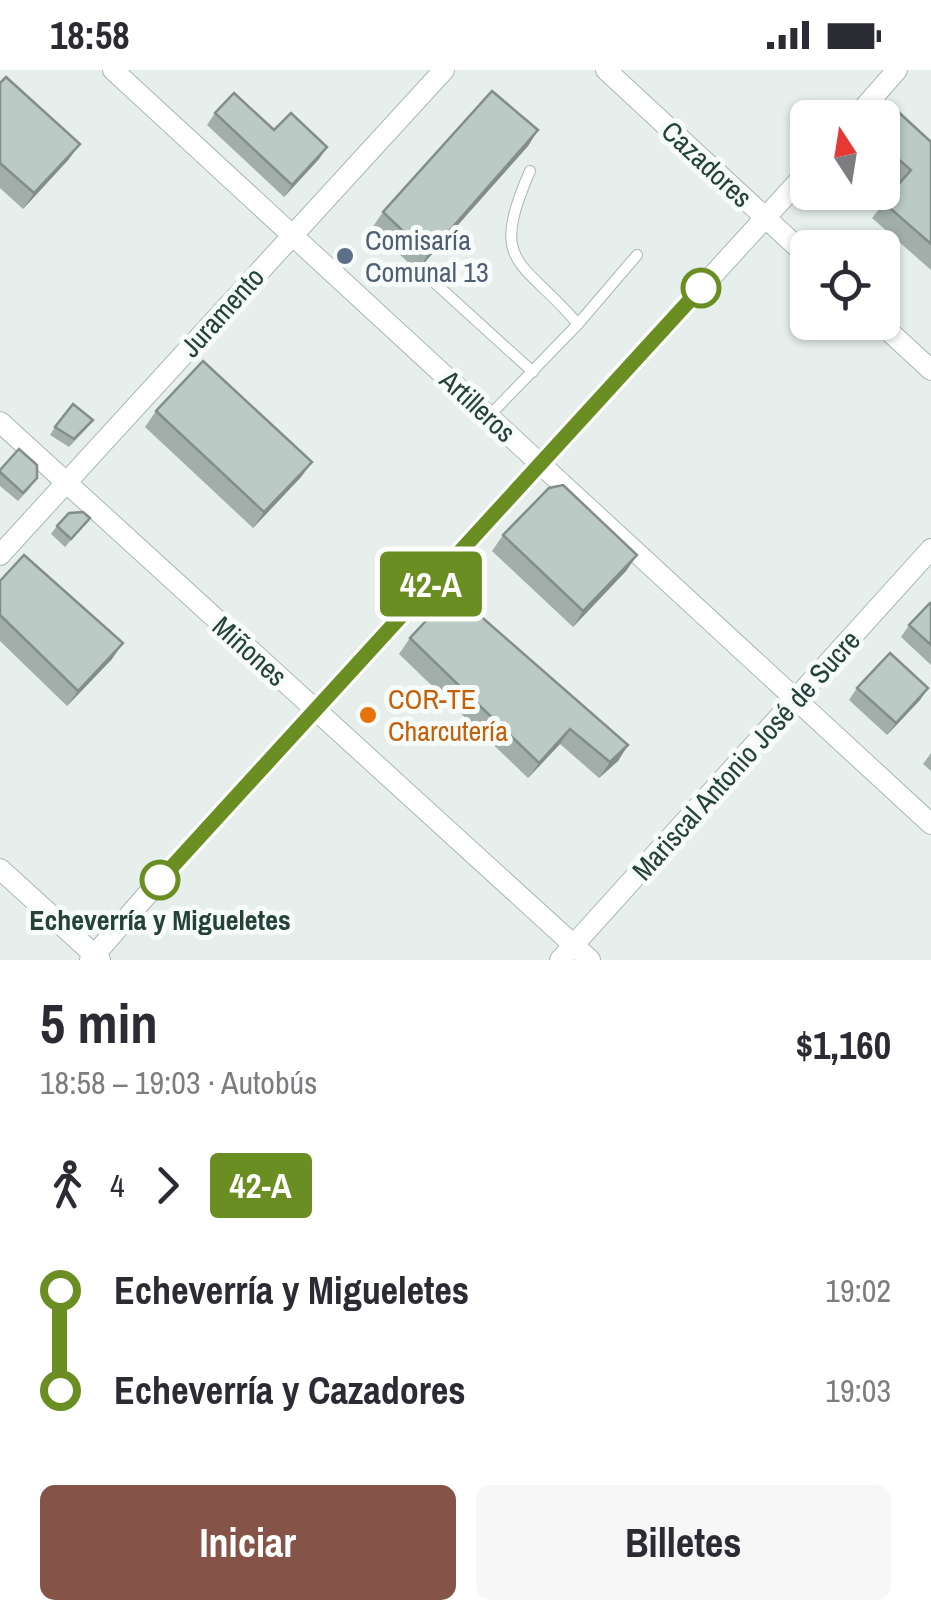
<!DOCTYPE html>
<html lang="es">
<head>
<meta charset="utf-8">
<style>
	:root { --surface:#fff; --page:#f7f7f7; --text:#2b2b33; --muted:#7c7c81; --accent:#855347 }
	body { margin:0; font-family:"Archivo Narrow",sans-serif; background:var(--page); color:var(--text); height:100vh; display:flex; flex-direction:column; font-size:38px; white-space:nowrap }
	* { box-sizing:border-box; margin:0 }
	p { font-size:32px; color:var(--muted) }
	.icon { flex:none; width:55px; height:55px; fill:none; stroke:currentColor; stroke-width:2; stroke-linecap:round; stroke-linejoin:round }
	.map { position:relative; height:890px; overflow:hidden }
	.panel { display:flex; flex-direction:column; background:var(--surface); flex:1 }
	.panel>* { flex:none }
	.badge { padding:0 20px; border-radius:8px; font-size:35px; line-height:65px }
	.needle { width:65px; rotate:348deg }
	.controls { position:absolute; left:790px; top:30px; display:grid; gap:20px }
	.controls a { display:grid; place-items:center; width:110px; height:110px; border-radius:15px; background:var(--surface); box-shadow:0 2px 8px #0004; font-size:50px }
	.map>.badge { position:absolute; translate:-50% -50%; box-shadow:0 0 0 5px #fff }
	.legs { display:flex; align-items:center; gap:15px; height:110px; padding:0 40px; font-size:32px }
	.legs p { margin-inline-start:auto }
	.overview { display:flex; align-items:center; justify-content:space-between; height:170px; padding:0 40px }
	h1 { font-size:55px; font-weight:800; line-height:75px }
	.primary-button { display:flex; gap:20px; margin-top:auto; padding:20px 40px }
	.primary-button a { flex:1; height:115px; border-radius:15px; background:var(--accent); color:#fff; font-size:40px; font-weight:800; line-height:115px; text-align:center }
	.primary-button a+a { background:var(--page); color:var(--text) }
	ul { padding:0 40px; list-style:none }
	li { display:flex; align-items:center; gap:35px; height:100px; font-size:38px }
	li i { display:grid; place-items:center; width:15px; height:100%; margin:0 12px; background:currentColor }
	li i::after { content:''; width:25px; height:25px; margin:-12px; border:8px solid; border-radius:50%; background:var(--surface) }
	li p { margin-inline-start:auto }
	li:first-child i { background:linear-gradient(#0000 50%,currentColor 0) }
	li:last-child i { background:linear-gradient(currentColor 50%,#0000 0) }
	.status { display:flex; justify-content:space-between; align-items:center; height:70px; padding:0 50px; background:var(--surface); direction:ltr }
	.status svg { height:28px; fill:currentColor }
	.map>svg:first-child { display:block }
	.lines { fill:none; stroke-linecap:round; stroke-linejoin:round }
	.service-casing { stroke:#a8b8b2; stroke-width:12 }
	.minor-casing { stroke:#a8b8b2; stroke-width:22 }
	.service { stroke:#fff; stroke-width:10 }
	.minor { stroke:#fff; stroke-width:20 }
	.wall { fill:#a1aea9 }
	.shaded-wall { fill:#838d89 }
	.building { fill:#bbcac4; stroke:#838d89; stroke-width:2.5 }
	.line-1-casing { stroke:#fff; stroke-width:22 }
	.line-1 { stroke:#6b8e23; stroke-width:15 }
	.service-dot { fill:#5c6f8a; stroke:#f7fbf9; stroke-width:4 }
	.stop-1-dot { fill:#fff; stroke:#6b8e23; stroke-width:5 }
	.food-dot { fill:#e8710a; stroke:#f7fbf9; stroke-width:4 }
	.labels { text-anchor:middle; stroke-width:10; stroke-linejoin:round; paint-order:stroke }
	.street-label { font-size:28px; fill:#24423a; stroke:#f7fbf9 }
	.service-label { font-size:28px; fill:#4e5e75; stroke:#f7fbf9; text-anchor:start }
	.food-label { font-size:28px; fill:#c56008; stroke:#f7fbf9; text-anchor:start }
	.stop-label { font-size:28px; font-weight:bold; fill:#24423a; stroke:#f7fbf9 }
</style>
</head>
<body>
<div class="status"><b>18:58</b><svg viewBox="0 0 49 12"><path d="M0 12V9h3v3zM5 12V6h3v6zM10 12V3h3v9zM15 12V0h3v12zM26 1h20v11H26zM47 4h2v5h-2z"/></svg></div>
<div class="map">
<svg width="931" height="890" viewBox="0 0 931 890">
	<rect width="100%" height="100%" fill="#e6efeb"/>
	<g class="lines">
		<g class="service-casing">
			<path id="service" d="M 436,214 L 533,302
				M 578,254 L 637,185
				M 489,346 L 578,254 C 522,188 488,197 530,101"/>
		</g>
		<g class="minor-casing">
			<path id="minor" d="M 113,0 L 931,754
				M 606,0 L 808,187
				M 855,48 L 897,0
				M 879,252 L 931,300
				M 0,352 L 590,890
				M 0,485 L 444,0
				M 0,799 L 100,890
				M 90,890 L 160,810 L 808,101
				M 560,890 L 931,479"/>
		</g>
		<use href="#service" class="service"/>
		<use href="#minor" class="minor"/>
	</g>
	<path class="wall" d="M 0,13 L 69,89 L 23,139 L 0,118 Z
		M 215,43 L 274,60 L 319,89 L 284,127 L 207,55 Z
		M 882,49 L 931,72 L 931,200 L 872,148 L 899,114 L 882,100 Z
		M 538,60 L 528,76 L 417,201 L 372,158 L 383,142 Z
		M 156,341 L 312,392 L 301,407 L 253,458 L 145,357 Z
		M 55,357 L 87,358 L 69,377 L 50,365 Z
		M 0,400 L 31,417 L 18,431 L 0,416 Z
		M 90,448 L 65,477 L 51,464 L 57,456 Z
		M 503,465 L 637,485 L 626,501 L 573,557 L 492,481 Z
		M 0,511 L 112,589 L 67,636 L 0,571 Z
		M 931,534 L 931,595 L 901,567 L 909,555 Z
		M 410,568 L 628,675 L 618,691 L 599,708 L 560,674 L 528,708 L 399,584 Z
		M 857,618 L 928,618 L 920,630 L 887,665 L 849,630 Z
		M 931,683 L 931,701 L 923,694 Z"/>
	<path class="shaded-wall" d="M 538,60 L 528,76 L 417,201 L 428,185 Z
		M 80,74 L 69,89 L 23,139 L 34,123 Z
		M 327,77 L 319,89 L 284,127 L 292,115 Z
		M 312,392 L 301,407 L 253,458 L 264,442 Z
		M 637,485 L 626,501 L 573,557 L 583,541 Z
		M 123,573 L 112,589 L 67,636 L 78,621 Z
		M 928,618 L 920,630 L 887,665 L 896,653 Z
		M 570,659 L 560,674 L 528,708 L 539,693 Z
		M 628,675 L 618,691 L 599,708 L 610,692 Z"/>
	<path class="building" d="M 6,7 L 80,74 L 34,123 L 0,93 L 0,13 Z
		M 492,21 L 538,60 L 428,185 L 383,142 Z
		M 234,23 L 274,60 L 291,43 L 327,77 L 292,115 L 215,43 Z
		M 893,37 L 931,72 L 931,174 L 883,132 L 911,100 L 882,75 L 882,49 Z
		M 203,291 L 312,392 L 264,442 L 156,341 Z
		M 73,334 L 93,350 L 74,369 L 55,357 Z
		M 19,379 L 37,395 L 37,408 L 23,423 L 0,402 L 0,400 Z
		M 563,415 L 637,485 L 583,541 L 503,465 L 549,418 Z
		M 83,442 L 90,448 L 71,469 L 57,456 L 69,443 Z
		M 24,485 L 123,573 L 78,621 L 0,545 L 0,511 Z
		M 453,522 L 628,675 L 610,692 L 570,659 L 539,693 L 410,568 Z
		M 930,533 L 931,534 L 931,575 L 909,555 Z
		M 890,583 L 928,618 L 896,653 L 857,618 Z"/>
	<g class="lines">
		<g class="line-1-casing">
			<path id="line-1" d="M 160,810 L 701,218"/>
		</g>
		<use href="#line-1" class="line-1"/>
	</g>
	<circle class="service-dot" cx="345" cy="186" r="10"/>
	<g class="stop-1-dot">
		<circle cx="701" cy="218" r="18"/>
		<circle cx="160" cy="810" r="18"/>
	</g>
	<circle class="food-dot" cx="368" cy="645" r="10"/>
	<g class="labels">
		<g class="street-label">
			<text transform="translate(707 94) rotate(43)" y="10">Cazadores</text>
			<text transform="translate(222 242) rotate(-48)" y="10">Juramento</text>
			<text transform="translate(478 336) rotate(43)" y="10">Artilleros</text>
			<text transform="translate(250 581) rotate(42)" y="10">Miñones</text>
			<text transform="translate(746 685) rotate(-48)" y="10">Mariscal Antonio José de Sucre</text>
		</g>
		<g class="service-label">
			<text x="365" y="180">Comisaría<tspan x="365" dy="32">Comunal 13</tspan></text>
		</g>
		<g class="food-label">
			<text x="388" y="639">COR-TE<tspan x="388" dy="32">Charcutería</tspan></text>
		</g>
		<g class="stop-label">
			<text x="160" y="860">Echeverría y Migueletes</text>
		</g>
	</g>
</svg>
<div class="controls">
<a><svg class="needle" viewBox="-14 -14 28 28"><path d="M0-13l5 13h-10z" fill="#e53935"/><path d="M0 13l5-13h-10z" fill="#7c7c81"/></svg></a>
<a><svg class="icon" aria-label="locate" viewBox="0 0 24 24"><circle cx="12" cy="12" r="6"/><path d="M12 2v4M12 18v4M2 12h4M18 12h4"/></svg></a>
</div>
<b class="badge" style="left:431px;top:514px;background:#6b8e23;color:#fff">42-A</b>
</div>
<section class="panel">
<div class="overview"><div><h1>5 min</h1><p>18:58 – 19:03 · Autobús</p></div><b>$1,160</b></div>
<div class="legs"><svg class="icon" aria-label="walk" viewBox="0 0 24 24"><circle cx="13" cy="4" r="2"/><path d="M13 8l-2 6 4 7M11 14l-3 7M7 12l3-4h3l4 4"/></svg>4<svg class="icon" aria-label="forward" viewBox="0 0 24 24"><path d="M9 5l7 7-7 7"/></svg><b class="badge" style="background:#6b8e23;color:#fff">42-A</b></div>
<ul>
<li><i style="color:#6b8e23"></i><b>Echeverría y Migueletes</b><p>19:02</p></li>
<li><i style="color:#6b8e23"></i><b>Echeverría y Cazadores</b><p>19:03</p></li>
</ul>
<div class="primary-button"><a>Iniciar</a><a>Billetes</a></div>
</section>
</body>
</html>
